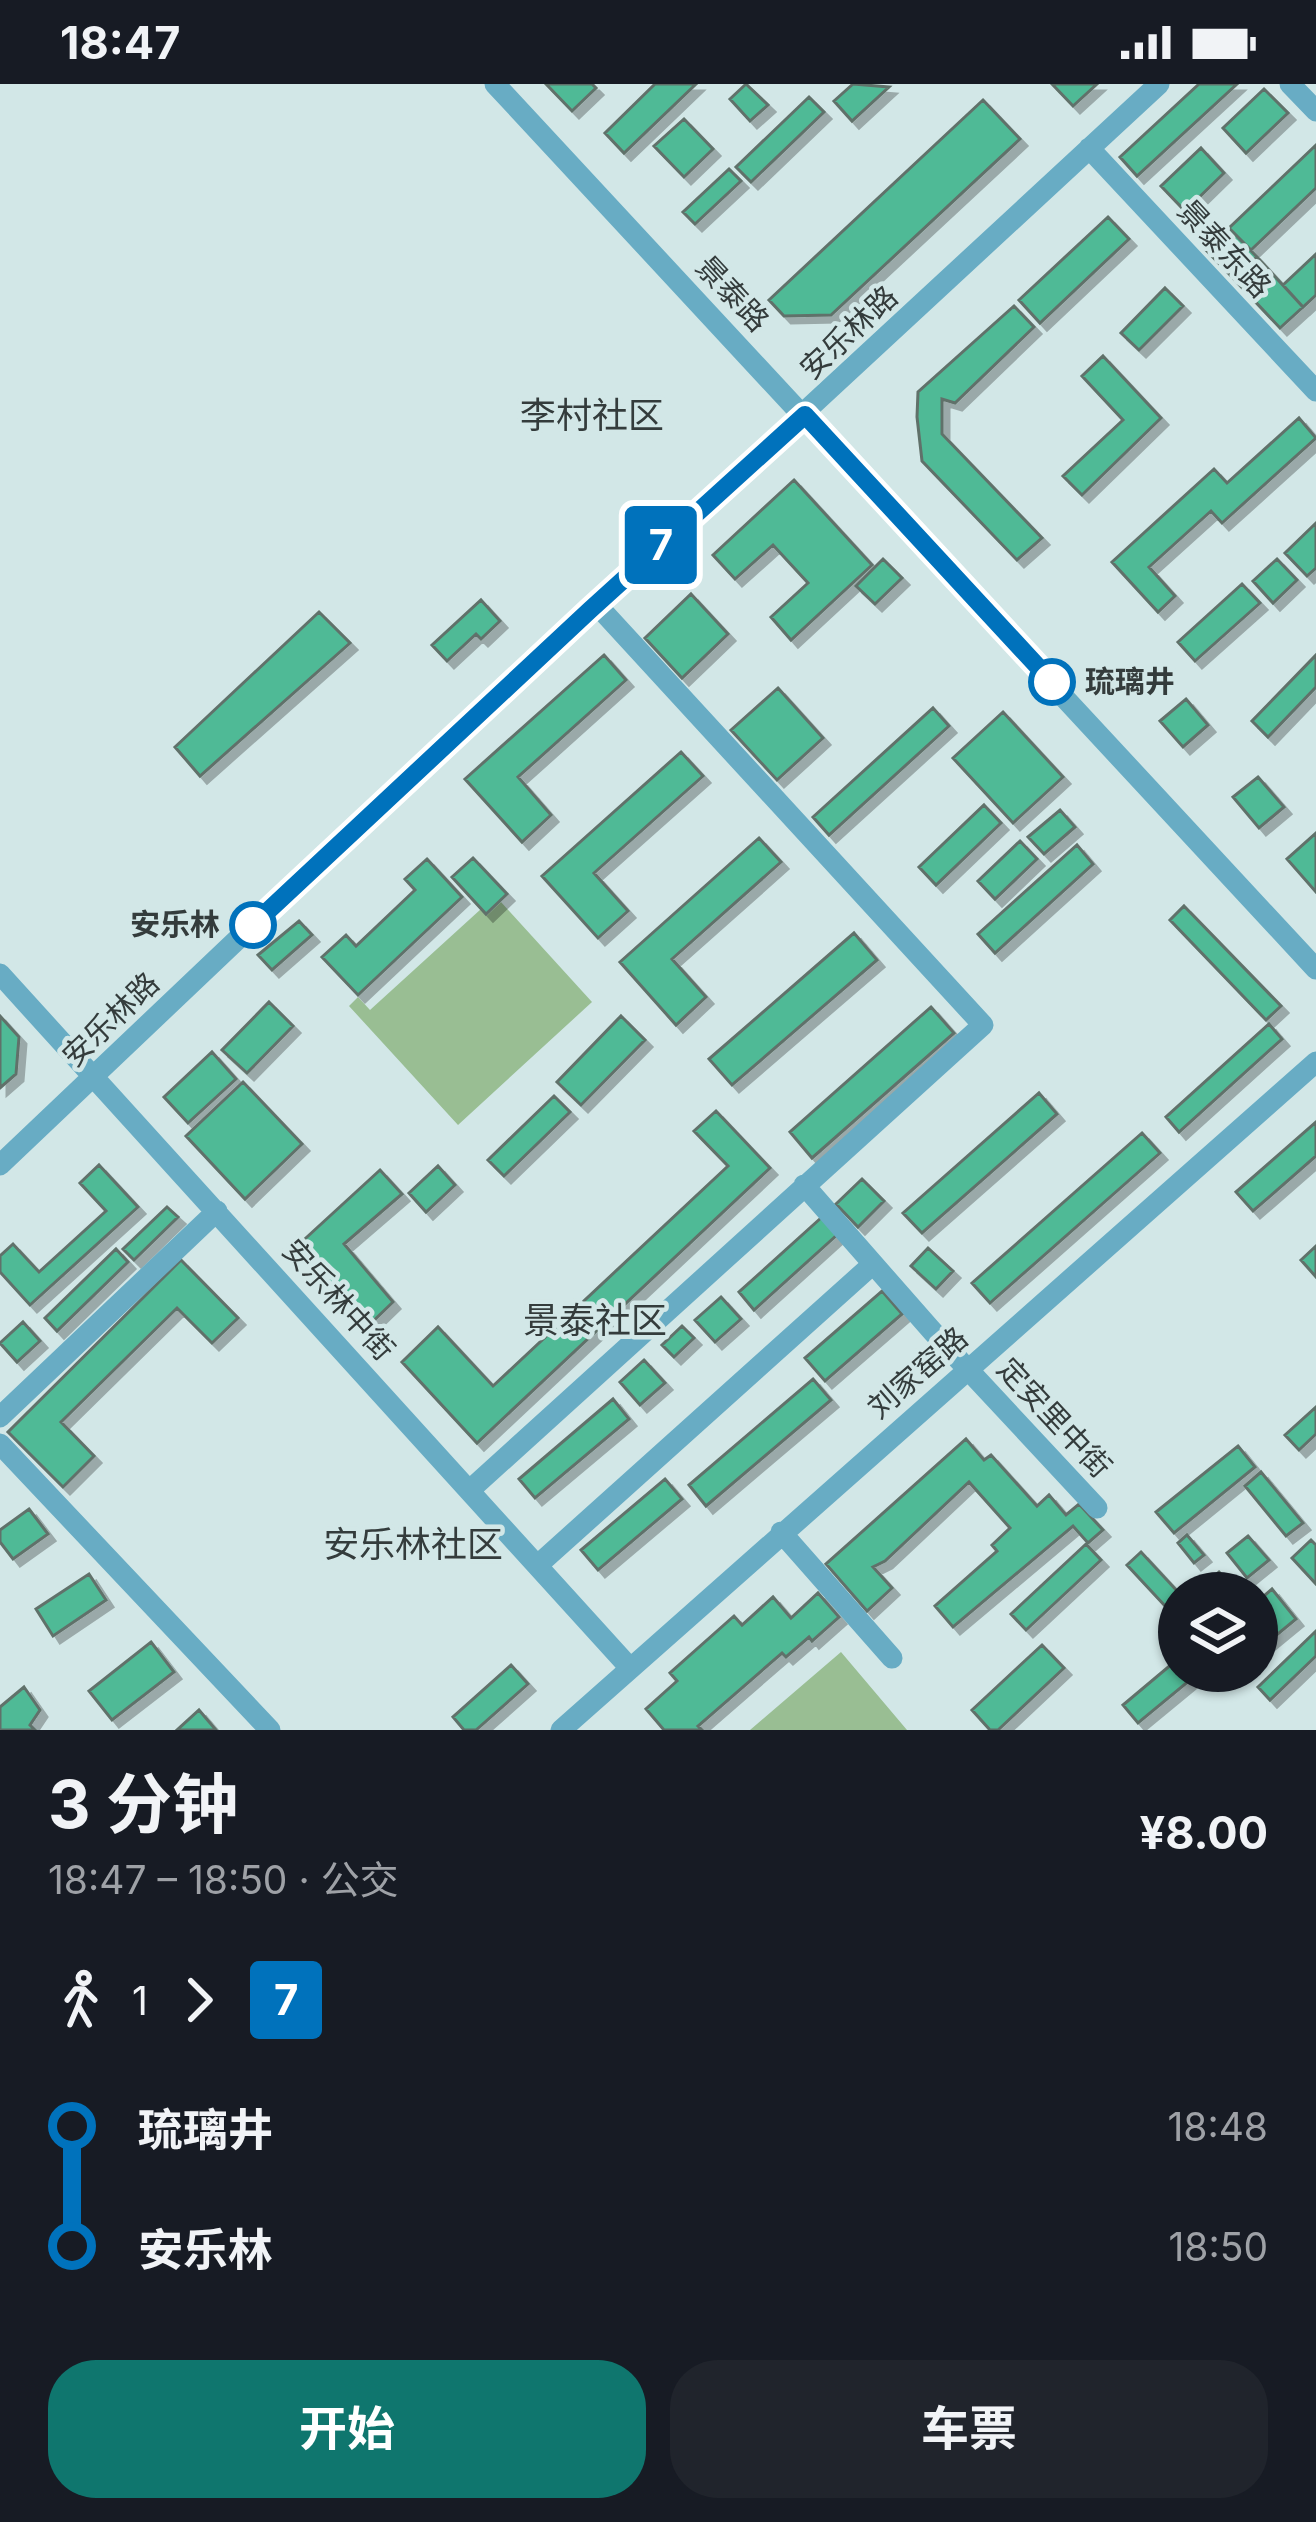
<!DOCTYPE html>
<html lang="zh">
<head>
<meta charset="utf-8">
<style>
	:root { --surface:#171b24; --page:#20242c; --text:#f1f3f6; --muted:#9ea1a6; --accent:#0f766e }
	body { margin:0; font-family:Inter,"Noto Sans SC",sans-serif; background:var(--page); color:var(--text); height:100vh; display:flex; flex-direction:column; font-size:45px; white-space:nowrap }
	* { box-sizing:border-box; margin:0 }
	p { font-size:39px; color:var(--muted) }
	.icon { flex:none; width:66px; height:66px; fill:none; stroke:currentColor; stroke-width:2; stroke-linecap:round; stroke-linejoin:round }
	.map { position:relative; height:1646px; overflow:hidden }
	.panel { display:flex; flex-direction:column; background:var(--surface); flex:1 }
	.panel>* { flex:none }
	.badge { padding:0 24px; border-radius:9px; font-size:42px; line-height:78px }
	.tools { position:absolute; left:1158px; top:1488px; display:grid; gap:24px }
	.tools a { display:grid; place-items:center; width:120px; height:120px; border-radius:50%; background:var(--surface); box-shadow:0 3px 9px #0004; font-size:60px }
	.map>.badge { position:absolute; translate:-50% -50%; box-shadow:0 0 0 6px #fff }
	.legs { display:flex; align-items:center; gap:18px; height:132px; padding:0 48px; font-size:39px }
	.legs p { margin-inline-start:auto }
	.overview { display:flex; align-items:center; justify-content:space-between; height:204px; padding:0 48px }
	h1 { font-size:66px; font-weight:700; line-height:90px }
	.cta { display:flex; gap:24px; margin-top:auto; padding:24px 48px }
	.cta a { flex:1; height:138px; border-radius:48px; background:var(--accent); color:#fff; font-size:48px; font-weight:700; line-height:138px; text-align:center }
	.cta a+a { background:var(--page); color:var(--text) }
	ul { padding:0 48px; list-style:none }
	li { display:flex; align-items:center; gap:42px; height:120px; font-size:45px }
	li i { display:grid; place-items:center; width:18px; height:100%; margin:0 15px; background:currentColor }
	li i::after { content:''; width:30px; height:30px; margin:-15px; border:9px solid; border-radius:50%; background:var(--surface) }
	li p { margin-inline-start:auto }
	li:first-child i { background:linear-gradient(#0000 50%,currentColor 0) }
	li:last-child i { background:linear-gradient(currentColor 50%,#0000 0) }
	.status { display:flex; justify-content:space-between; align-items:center; height:84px; padding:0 60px; background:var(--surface); direction:ltr }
	.status svg { height:33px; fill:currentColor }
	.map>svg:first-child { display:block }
	.green { fill:#99be93 }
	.building { fill:#4fba96; stroke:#61716a; stroke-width:3; filter:url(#shadow) }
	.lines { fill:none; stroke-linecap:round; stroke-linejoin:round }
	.minor { stroke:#68acc4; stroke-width:21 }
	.line-1-casing { stroke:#fff; stroke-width:27 }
	.line-1 { stroke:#0072bc; stroke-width:18 }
	.stop-1-dot { fill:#fff; stroke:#0072bc; stroke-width:6 }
	.labels { text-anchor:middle; stroke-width:9; stroke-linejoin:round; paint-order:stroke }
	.street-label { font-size:30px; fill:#343c3c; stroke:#d2e7e7 }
	.stop-label { font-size:30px; font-weight:bold; fill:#343c3c; stroke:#d2e7e7; text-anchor:start }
	.quarter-label { font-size:36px; fill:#343c3c; stroke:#d2e7e7 }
</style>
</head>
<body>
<div class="status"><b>18:47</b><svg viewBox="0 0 49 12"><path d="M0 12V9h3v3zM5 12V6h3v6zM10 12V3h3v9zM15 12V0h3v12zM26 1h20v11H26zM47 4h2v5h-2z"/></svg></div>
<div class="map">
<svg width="1316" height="1646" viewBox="0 0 1316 1646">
	<defs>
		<filter id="shadow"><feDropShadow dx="7" dy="7" stdDeviation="0" flood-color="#0004"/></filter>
	</defs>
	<rect width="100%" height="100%" fill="#d2e7e7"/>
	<path class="green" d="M 501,818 L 592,918 L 458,1041 L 349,922 L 358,913 L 370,926 L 481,825 L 487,831 Z
		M 841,1568 L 907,1646 L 750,1646 Z"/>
	<path class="building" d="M 546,0 L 592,0 L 596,4 L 572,27 Z
		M 655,0 L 696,0 L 624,69 L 605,49 Z
		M 746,0 L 768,21 L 750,37 L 730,15 Z
		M 853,0 L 889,3 L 852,37 L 834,17 Z
		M 1052,0 L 1097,0 L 1073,22 Z
		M 1199,0 L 1237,0 L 1137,92 L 1120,73 Z
		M 1264,5 L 1288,29 L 1246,69 L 1223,44 Z
		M 809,13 L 824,28 L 751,98 L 736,83 Z
		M 983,16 L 1020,55 L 831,231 L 784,232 L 769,216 Z
		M 684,35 L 713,65 L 684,93 L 654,62 Z
		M 1316,61 L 1316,104 L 1251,166 L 1229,144 Z
		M 1201,64 L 1224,89 L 1185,127 L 1161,102 Z
		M 729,85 L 741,97 L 695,140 L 683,128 Z
		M 1108,133 L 1129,155 L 1040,239 L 1019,216 Z
		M 1229,144 L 1257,173 L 1233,194 L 1206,166 Z
		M 1316,170 L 1316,211 L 1303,223 L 1283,201 Z
		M 1257,173 L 1303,223 L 1280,244 L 1233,194 Z
		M 1165,204 L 1183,222 L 1139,266 L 1121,249 Z
		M 1014,222 L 1034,243 L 955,319 L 942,315 L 942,350 L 1042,454 L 1017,476 L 922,377 L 917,333 L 918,308 Z
		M 1103,272 L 1161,334 L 1082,411 L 1063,392 L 1123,336 L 1082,292 Z
		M 1299,334 L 1316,354 L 1222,439 L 1211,427 L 1149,483 L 1175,512 L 1158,528 L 1112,478 L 1214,385 L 1227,399 Z
		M 794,396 L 872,481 L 791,556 L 771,533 L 808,499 L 773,461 L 735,495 L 713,471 Z
		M 1316,439 L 1316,484 L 1307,492 L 1285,469 Z
		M 883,475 L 902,494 L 875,520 L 856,502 Z
		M 1277,475 L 1297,496 L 1273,519 L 1253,497 Z
		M 1242,500 L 1260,519 L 1195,577 L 1178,558 Z
		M 691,510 L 728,550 L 682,594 L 645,554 Z
		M 481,516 L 500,537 L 481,555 L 476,550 L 447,577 L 432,561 Z
		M 319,528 L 350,559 L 200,692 L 175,663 Z
		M 604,571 L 626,596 L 518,693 L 551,731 L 522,758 L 465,695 Z
		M 1316,571 L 1316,603 L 1268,653 L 1252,637 Z
		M 778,604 L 823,654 L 777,696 L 731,646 Z
		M 1186,615 L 1208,641 L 1183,663 L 1160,637 Z
		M 933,624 L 949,642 L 829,751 L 813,733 Z
		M 1003,628 L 1063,693 L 1013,739 L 953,674 Z
		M 681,668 L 703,692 L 594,789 L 628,827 L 598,854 L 542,792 Z
		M 1258,693 L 1284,723 L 1259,744 L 1233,713 Z
		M 984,721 L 1001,739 L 936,801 L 919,783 Z
		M 1060,726 L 1075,743 L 1044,770 L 1028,753 Z
		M 1316,749 L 1316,808 L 1287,775 Z
		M 759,754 L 781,778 L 672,875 L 706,913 L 676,941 L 620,878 Z
		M 1020,757 L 1037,775 L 995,815 L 978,797 Z
		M 1077,761 L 1093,780 L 995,869 L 978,850 Z
		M 473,774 L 507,810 L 486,830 L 452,793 Z
		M 427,775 L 462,813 L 358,911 L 322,873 L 346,851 L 356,862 L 415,806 L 405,795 Z
		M 1184,822 L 1281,922 L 1266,936 L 1170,836 Z
		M 299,837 L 312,851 L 272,886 L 258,871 Z
		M 854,849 L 877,876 L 732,1001 L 709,975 Z
		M 269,918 L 293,942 L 247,989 L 222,966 Z
		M 931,923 L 954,949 L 812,1074 L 790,1048 Z
		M 0,932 L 19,953 L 16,990 L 0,1004 Z
		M 621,932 L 645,956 L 581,1021 L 557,998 Z
		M 1269,940 L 1282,955 L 1179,1048 L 1166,1033 Z
		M 212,968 L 236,995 L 188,1039 L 164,1013 Z
		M 243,998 L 302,1060 L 245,1115 L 186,1052 Z
		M 1039,1009 L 1057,1030 L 922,1149 L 903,1129 Z
		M 554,1012 L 570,1028 L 504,1092 L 488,1076 Z
		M 716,1027 L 770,1084 L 477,1359 L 402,1278 L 438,1243 L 493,1302 L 728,1082 L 694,1047 Z
		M 1316,1038 L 1316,1072 L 1253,1127 L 1236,1108 Z
		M 1142,1049 L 1160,1069 L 990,1219 L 972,1199 Z
		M 99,1081 L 138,1123 L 30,1221 L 0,1188 L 0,1172 L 13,1160 L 39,1188 L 106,1127 L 80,1099 Z
		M 438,1082 L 455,1101 L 426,1128 L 409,1109 Z
		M 380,1086 L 402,1110 L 344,1160 L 393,1218 L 367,1243 L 295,1164 Z
		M 862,1095 L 884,1117 L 858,1143 L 836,1120 Z
		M 167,1123 L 178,1133 L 134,1176 L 123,1165 Z
		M 822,1133 L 838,1150 L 754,1226 L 739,1208 Z
		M 1316,1162 L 1316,1193 L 1301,1176 Z
		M 928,1164 L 953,1187 L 936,1205 L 911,1182 Z
		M 116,1165 L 128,1178 L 57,1247 L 45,1234 Z
		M 181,1176 L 238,1234 L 212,1259 L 177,1224 L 61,1338 L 94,1372 L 63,1403 L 8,1348 Z
		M 882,1207 L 902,1230 L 825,1297 L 805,1274 Z
		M 721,1213 L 741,1235 L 715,1258 L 695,1236 Z
		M 23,1238 L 40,1257 L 17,1278 L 0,1259 Z
		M 682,1242 L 694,1254 L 674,1273 L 662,1261 Z
		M 644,1276 L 665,1299 L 640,1321 L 620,1298 Z
		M 813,1295 L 831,1316 L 706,1422 L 689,1401 Z
		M 613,1315 L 629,1335 L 535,1414 L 519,1395 Z
		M 1316,1323 L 1316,1350 L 1299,1366 L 1285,1351 Z
		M 966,1355 L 984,1376 L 991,1371 L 1037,1422 L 1049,1411 L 1066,1431 L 1079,1420 L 1103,1446 L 1088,1459 L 1073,1442 L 953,1543 L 935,1522 L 997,1467 L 992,1461 L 1010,1444 L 969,1398 L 885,1477 L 873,1483 L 892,1504 L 867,1527 L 826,1480 Z
		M 1238,1362 L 1255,1383 L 1174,1449 L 1156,1428 Z
		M 1261,1388 L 1303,1439 L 1286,1452 L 1245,1402 Z
		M 665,1395 L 682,1415 L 598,1486 L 581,1466 Z
		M 29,1425 L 48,1450 L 13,1475 L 0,1458 L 0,1446 Z
		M 1187,1451 L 1204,1471 L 1194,1479 L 1178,1459 Z
		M 1248,1452 L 1269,1476 L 1247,1494 L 1227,1469 Z
		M 1311,1456 L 1316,1461 L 1316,1500 L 1292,1474 Z
		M 1086,1460 L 1101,1476 L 1026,1546 L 1011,1530 Z
		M 1141,1468 L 1179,1509 L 1179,1537 L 1127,1481 Z
		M 1219,1488 L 1234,1504 L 1229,1509 L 1217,1509 L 1208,1498 Z
		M 89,1490 L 106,1516 L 53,1552 L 36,1525 Z
		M 1272,1505 L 1296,1535 L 1267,1559 L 1257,1547 L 1257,1518 Z
		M 818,1509 L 839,1533 L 812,1557 L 809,1553 L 786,1573 L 782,1569 L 698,1642 L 702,1646 L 664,1646 L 646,1625 L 677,1597 L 670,1589 L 734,1532 L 742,1541 L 773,1513 L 791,1534 Z
		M 1316,1547 L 1316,1572 L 1270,1616 L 1258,1603 Z
		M 151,1558 L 174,1588 L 112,1636 L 89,1607 Z
		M 1042,1561 L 1064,1584 L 998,1646 L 990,1646 L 972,1626 Z
		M 1179,1574 L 1179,1587 L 1201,1587 L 1138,1639 L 1123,1621 Z
		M 511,1581 L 528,1600 L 476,1646 L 464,1646 L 453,1633 Z
		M 24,1603 L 40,1626 L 30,1641 L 35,1646 L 0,1646 L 0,1623 Z
		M 199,1626 L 216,1646 L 177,1646 Z"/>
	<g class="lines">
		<path class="minor" d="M 495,0 L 1316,885
			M 1290,0 L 1316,27
			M 1089,64 L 1316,307
			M 0,890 L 630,1584
			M 0,1081 L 342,756 L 1159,0
			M 804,1101 L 933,1248 L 1097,1424
			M 0,1333 L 217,1127
			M 0,1360 L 270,1646
			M 471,1405 L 983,941 L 596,520
			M 781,1448 L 892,1574
			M 539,1480 L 873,1180
			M 561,1646 L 1316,978"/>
	</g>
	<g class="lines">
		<g class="line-1-casing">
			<path id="line-1" d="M 253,841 L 590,526 L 805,331 L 1052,598"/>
		</g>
		<use href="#line-1" class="line-1"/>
	</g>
	<g class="stop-1-dot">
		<circle cx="1052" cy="598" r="21"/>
		<circle cx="253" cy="841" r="21"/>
	</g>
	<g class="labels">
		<g class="street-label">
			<text transform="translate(1224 165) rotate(47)" y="10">景泰东路</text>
			<text transform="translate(732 210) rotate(47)" y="10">景泰路</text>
			<text transform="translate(849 249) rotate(-43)" y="10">安乐林路</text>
			<text transform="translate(111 936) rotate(-44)" y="10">安乐林路</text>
			<text transform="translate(338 1216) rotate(48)" y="10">安乐林中街</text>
			<text transform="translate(918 1289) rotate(-41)" y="10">刘家窑路</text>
			<text transform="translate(1054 1334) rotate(47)" y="10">定安里中街</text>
		</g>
		<g class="stop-label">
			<text x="1085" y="608">琉璃井</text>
			<text x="220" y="851" text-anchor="end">安乐林</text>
		</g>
		<g class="quarter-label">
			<text x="592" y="344">李村社区</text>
			<text x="595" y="1249">景泰社区</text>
			<text x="413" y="1473">安乐林社区</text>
		</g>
	</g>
</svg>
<div class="tools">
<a><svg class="icon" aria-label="layers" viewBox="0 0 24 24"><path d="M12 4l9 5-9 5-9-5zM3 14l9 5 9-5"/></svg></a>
</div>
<b class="badge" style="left:661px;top:461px;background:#0072bc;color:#fff">7</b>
</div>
<section class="panel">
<div class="overview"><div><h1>3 分钟</h1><p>18:47 – 18:50 · 公交</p></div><b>¥8.00</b></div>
<div class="legs"><svg class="icon" aria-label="walk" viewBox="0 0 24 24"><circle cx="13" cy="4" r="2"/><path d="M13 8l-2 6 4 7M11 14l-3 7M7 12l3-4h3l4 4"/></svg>1<svg class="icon" aria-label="forward" viewBox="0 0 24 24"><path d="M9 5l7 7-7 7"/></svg><b class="badge" style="background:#0072bc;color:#fff">7</b></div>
<ul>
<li><i style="color:#0072bc"></i><b>琉璃井</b><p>18:48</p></li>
<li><i style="color:#0072bc"></i><b>安乐林</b><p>18:50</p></li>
</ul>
<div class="cta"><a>开始</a><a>车票</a></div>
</section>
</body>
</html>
